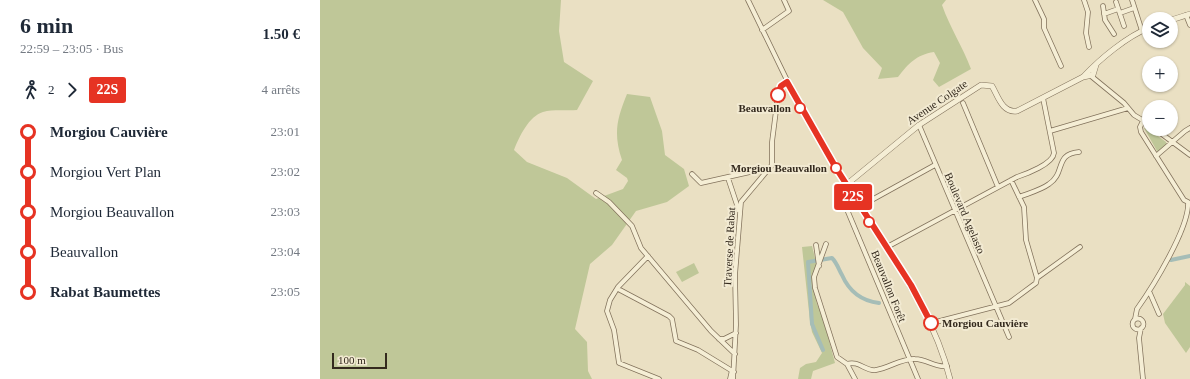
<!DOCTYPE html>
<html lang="fr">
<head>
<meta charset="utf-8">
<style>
	:root { --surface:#fff; --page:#f6f6f7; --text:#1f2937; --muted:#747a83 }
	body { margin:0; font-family:"Times New Roman",serif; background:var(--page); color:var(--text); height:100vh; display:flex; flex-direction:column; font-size:15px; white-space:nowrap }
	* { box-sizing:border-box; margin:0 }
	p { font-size:13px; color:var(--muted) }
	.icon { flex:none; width:22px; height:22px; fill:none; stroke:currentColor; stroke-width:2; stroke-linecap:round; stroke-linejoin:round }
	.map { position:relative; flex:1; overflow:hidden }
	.panel { display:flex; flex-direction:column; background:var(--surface); width:320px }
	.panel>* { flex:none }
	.badge { padding:0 8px; border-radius:3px; font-size:14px; line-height:26px }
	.fabs { position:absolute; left:822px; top:12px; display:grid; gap:8px }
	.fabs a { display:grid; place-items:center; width:36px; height:36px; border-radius:50%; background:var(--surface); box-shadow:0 1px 3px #0004; font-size:20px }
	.scale { position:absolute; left:12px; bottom:10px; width:55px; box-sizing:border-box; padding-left:4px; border:2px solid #342a1e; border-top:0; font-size:11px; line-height:14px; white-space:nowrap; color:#342a1e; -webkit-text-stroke:3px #f2ead2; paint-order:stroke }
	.map>.badge { position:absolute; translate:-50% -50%; box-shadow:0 0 0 2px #fff }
	.legs { display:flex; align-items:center; gap:6px; height:44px; padding:0 20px; font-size:13px }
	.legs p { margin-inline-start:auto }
	.summary { display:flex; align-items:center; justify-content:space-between; height:68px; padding:0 20px }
	h1 { font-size:22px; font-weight:700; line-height:30px }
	ul { padding:0 20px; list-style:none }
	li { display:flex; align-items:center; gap:14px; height:40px; font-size:15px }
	li i { display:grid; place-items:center; width:6px; height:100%; margin:0 5px; background:currentColor }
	li i::after { content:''; width:10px; height:10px; margin:-5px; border:3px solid; border-radius:50%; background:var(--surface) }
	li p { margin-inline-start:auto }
	li:first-child i { background:linear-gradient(#0000 50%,currentColor 0) }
	li:last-child i { background:linear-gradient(currentColor 50%,#0000 0) }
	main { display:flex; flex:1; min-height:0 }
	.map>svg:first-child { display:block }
	.green { fill:#bfc798 }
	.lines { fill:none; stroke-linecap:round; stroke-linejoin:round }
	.canal { stroke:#a5bdb7; stroke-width:4 }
	.minor-casing { stroke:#82725c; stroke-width:5.5 }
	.tertiary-casing { stroke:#82725c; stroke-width:6 }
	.minor { stroke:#f5eed5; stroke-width:4 }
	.tertiary { stroke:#f5eed5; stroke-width:5 }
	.line-1-casing { stroke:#fff; stroke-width:9 }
	.line-1 { stroke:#e63323; stroke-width:6 }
	.stop-1-dot { fill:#fff; stroke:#e63323; stroke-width:2 }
	.labels { text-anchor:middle; stroke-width:4; stroke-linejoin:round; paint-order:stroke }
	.street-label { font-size:11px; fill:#342a1e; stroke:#f2ead2 }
	.stop-label { font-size:11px; font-weight:bold; fill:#342a1e; stroke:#f2ead2; text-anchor:end }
</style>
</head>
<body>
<main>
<section class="panel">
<div class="summary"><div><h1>6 min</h1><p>22:59 – 23:05 · Bus</p></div><b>1.50 €</b></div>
<div class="legs"><svg class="icon" aria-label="walk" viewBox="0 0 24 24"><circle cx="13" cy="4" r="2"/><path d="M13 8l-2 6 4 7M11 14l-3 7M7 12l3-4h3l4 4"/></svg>2<svg class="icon" aria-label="forward" viewBox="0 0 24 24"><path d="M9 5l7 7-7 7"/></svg><b class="badge" style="background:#e63323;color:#fff">22S</b><p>4 arrêts</p></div>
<ul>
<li><i style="color:#e63323"></i><b>Morgiou Cauvière</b><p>23:01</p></li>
<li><i style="color:#e63323"></i><span>Morgiou Vert Plan</span><p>23:02</p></li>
<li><i style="color:#e63323"></i><span>Morgiou Beauvallon</span><p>23:03</p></li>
<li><i style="color:#e63323"></i><span>Beauvallon</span><p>23:04</p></li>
<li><i style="color:#e63323"></i><b>Rabat Baumettes</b><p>23:05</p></li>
</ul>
</section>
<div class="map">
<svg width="870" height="379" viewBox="0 0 870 379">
	<rect width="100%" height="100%" fill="#eae0c3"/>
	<path class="green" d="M 0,0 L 241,0 L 239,31 L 244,62 L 273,81 L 257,110 C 247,111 233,109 223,112 C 209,116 199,137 194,150 L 207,162 L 247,178 L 276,199 L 303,189 L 308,181 L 307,178 L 296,170 L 302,160 C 293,133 297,119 307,94 L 330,97 L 342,131 L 345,155 L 364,169 L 369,186 L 347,202 L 316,211 L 292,245 L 270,264 L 255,329 L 267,342 L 268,371 L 272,379 L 0,379 Z
		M 503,0 L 626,0 L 622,5 C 630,28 643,47 651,69 L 619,87 L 613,80 L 620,63 L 614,52 C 596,55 589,63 578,77 L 558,79 L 562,68 L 543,48 L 523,12 Z
		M 824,128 L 827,128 L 846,142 L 846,145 L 839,151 L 837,151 Z
		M 492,246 L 497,266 L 492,276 L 497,304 L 502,314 L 515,363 L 493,371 L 491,379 L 478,379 L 480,368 L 486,364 L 496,362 L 502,353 L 492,332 L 490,321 L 482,247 Z
		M 374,263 L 379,273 L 362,282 L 356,272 Z
		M 865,282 L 870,286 L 870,347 L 866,353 L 845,323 L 843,314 L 865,285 Z"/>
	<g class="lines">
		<path class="canal" d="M 851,260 L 870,256
			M 503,350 L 492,324 L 488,262 L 512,258 C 517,263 519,270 522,275 C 529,291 542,301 559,303"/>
		<g class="minor-casing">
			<path id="minor" d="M 428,0 L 481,109 L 526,185
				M 715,0 L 724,19 L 724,28 L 741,66
				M 764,0 L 768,12 L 766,33 L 769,47
				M 812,0 L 822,31
				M 796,2 L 804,26
				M 783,6 L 785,20 L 794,34
				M 800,13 L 814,8
				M 784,14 L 798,9
				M 866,15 L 870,25
				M 442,30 L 469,11 L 464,0
				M 771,76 L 804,103 L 814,115 L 829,124
				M 643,103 L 678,187
				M 823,121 L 820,127 L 821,132 L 864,200 L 868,202
				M 599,125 L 689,337
				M 835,129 L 870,155
				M 730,131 L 808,108
				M 836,156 L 865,131 L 870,128
				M 372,174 L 381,183 L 448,168
				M 408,178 L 419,211
				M 276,193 L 289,202 L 312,226 L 321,248 L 391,331 L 415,354
				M 699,197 C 709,193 721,190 729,184 C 746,173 734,154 759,152
				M 523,200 L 598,379
				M 539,207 L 615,165
				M 506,244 L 494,277 L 495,288 L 517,357 L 527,364 L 535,379
				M 496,245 L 499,266
				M 567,247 L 697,177 C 706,174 733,164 734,153 L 723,98
				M 328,256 L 298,287 L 290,300 L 287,311 L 294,330 L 299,363 L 339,379
				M 717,278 L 760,247
				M 300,290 L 349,316 L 352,319 L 356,341 L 378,350 L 414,372
				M 829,291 L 839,314
				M812.5 324a5.5 5.5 0 1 1 11 0a5.5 5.5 0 1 1-11 0Z
				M 815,319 L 817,309 C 832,288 870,227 868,202
				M 612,323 L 689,303 L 716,283 L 717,278 L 706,240 L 704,207 L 691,180
				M 821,328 L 819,338 L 823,379
				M 399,339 L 404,339 L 416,333
				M 527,364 C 539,360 546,372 556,370 C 569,368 582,358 595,359 C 607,359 615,368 627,366
				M 410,379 L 412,370
				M 413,379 L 416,325 L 415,275 L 421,202 L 452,165 L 452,142 L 458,95 L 461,86 L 467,82"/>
		</g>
		<g class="tertiary-casing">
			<path id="tertiary" d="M 851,20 L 870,14
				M 764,76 C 779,60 807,36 829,28
				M 630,379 C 612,305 564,249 526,185 L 599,125 L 661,85 L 672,86 C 678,96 682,113 697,111 L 763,77 L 773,75 L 776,65"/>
		</g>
		<use href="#minor" class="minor"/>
		<use href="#tertiary" class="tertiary"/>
	</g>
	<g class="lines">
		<g class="line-1-casing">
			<path id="line-1" d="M 458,95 L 461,86 L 467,82 L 516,168 L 591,285 L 611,323"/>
		</g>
		<use href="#line-1" class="line-1"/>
	</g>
	<g class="stop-1-dot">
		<circle cx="458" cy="95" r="7"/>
		<circle cx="480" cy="108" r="5"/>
		<circle cx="516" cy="168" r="5"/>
		<circle cx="549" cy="222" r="5"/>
		<circle cx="611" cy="323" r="7"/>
	</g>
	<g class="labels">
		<g class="street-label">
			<text transform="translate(617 102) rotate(-34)" y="4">Avenue Colgate</text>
			<text transform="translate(645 213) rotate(67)" y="4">Boulevard Agelasto</text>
			<text transform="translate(409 247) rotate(-87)" y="4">Traverse de Rabat</text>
			<text transform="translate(569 286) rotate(68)" y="4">Beauvallon Forêt</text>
		</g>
		<g class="stop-label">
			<text x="471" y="112">Beauvallon</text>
			<text x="507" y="172">Morgiou Beauvallon</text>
			<text x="622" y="327" text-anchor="start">Morgiou Cauvière</text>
		</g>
	</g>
</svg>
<div class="fabs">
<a><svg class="icon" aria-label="layers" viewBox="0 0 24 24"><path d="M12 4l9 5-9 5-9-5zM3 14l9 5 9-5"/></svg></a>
<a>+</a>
<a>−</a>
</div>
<div class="scale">100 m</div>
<b class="badge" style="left:533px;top:197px;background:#e63323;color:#fff">22S</b>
</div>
</main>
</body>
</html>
